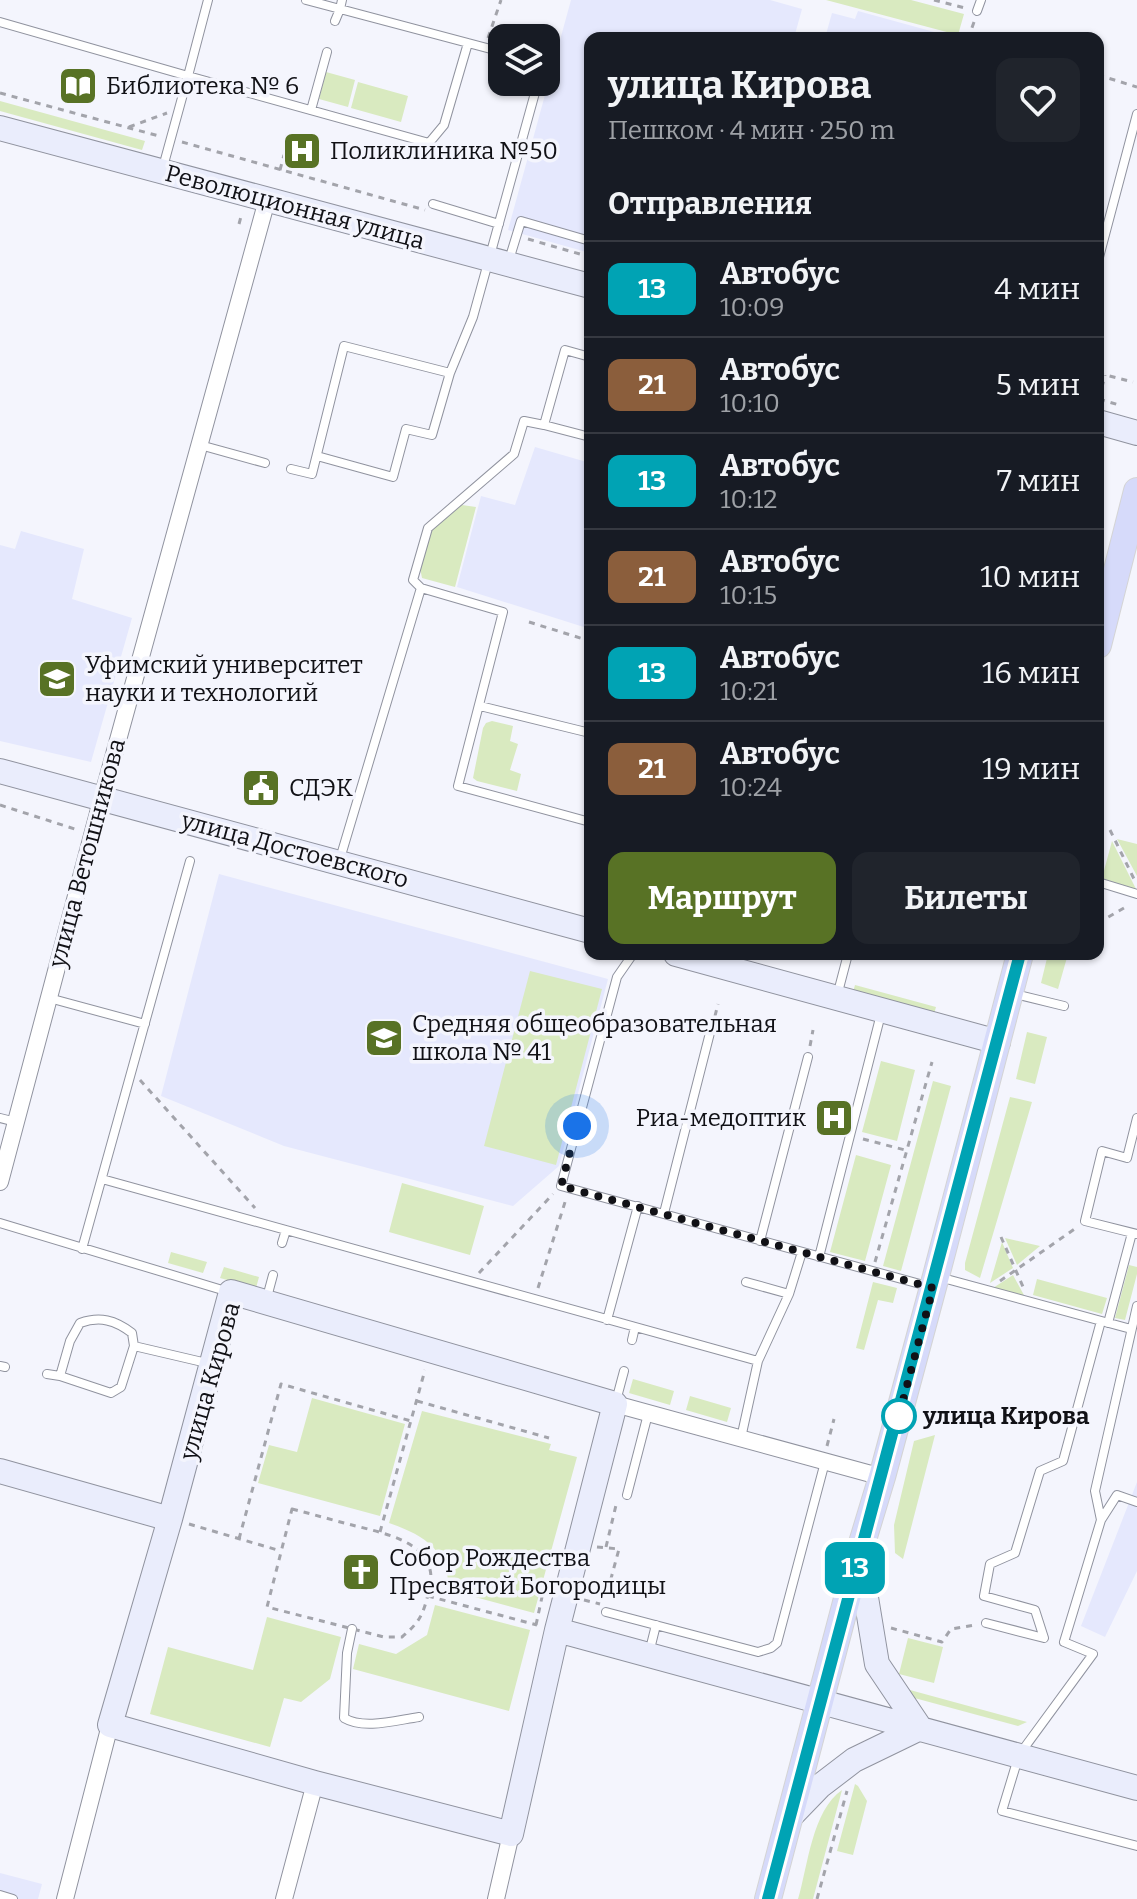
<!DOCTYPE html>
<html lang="ru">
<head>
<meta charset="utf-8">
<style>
	:root { --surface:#171b24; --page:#20242c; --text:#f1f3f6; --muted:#9ea1a6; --line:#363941; --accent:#587225 }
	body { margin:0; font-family:Bitter,serif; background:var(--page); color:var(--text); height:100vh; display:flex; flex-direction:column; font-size:30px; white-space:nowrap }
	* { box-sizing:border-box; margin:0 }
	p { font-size:26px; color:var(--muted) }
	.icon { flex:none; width:44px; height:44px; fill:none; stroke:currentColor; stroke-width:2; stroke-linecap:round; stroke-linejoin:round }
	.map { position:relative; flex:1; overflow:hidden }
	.panel { position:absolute; left:584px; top:32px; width:520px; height:928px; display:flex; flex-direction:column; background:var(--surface); border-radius:16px; box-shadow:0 2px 6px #0004 }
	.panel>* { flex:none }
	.badge { padding:0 16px; border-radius:12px; font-size:28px; line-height:52px }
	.buttons { position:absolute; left:488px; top:24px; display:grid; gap:16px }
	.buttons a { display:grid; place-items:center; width:72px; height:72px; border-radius:16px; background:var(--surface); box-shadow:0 2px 6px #0004; font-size:40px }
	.you { position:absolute; width:40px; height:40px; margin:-20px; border:6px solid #fff; border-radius:50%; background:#1a73e8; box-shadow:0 0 0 12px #1a73e833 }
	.map>.badge { position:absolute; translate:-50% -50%; box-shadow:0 0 0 4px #fff }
	h2 { padding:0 24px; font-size:30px; line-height:72px }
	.round { display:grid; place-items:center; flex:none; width:84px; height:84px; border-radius:16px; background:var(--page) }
	.summary { display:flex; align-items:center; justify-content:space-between; height:136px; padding:0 24px }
	h1 { font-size:38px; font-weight:700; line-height:60px }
	.primary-button { display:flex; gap:16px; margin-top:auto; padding:16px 24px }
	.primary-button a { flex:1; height:92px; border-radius:16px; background:var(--accent); color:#fff; font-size:32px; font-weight:700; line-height:92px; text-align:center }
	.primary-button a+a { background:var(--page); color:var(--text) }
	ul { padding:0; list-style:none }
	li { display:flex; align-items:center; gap:24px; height:96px; padding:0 24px; border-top:2px solid var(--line) }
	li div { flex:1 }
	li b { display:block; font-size:30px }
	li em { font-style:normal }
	li .badge { min-width:88px; font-weight:700; text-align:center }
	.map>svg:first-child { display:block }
	.built { fill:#e5e8fd }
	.green { fill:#d9eac0 }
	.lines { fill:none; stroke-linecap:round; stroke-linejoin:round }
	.lane-casing { stroke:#90939f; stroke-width:10 }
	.street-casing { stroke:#90939f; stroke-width:18 }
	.secondary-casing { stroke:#90939f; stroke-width:26 }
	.primary-casing { stroke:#d4d4d5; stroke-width:28 }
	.path { stroke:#a3a4ab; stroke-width:3; stroke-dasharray:6 6; stroke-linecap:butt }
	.lane { stroke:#fff; stroke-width:8 }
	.street { stroke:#fff; stroke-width:16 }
	.secondary { stroke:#eaedfc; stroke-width:24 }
	.primary { stroke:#d6dafa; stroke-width:26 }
	.line-casing { stroke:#fff; stroke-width:18 }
	.line { stroke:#00a3b4; stroke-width:12 }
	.walk { stroke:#111116; stroke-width:8; stroke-dasharray:0 14.4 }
	.stop-dot { fill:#fff; stroke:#00a3b4; stroke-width:4 }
	.labels { text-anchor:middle; stroke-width:7; stroke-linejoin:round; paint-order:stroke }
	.poi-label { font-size:24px; fill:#111116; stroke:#f4f5fd; text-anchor:start }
	.street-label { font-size:24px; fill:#111116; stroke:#f4f5fd }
	.stop-label { font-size:24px; font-weight:bold; fill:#111116; stroke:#f4f5fd; text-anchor:start }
</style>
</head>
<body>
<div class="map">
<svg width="1137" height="1899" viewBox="0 0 1137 1899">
	<rect width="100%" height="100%" fill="#f4f5fd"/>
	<path class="built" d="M 571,0 L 770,0 L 802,9 L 794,38 L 590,38 L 590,253 L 508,230 Z
		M 858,11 L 956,38 L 825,38 L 832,13 L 855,19 Z
		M 535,447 L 590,463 L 590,629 L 457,587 L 481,496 L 515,505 Z
		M 21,531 L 84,549 L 72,599 L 132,618 L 91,762 L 0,741 L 0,545 L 15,549 Z
		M 219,874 L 608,979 L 559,1166 L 513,1206 L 284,1146 L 161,1096 Z
		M 1137,1482 L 1137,1571 L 1105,1637 L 1081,1626 Z
		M 0,1873 L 42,1884 L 38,1899 L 0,1899 Z"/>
	<path class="green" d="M 826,0 L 911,0 L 964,14 L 958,35 Z
		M 326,72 L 355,80 L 348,107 L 319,99 Z
		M 358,82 L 408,96 L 401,122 L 351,108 Z
		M 0,101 L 145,141 L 142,150 L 0,111 Z
		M 462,505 L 476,507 L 455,587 L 422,578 L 420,568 L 431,529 Z
		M 492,721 L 513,726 L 510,741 L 518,744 L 510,770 L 521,774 L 517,791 L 477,781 L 473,778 L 483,728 L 486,723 Z
		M 1117,839 L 1137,844 L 1137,876 Z
		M 1112,841 L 1137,891 L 1102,878 Z
		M 1048,954 L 1068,954 L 1058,989 L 1041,983 Z
		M 530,971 L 602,989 L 556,1165 L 484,1146 Z
		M 855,985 L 936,1007 L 934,1014 L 853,992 Z
		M 1027,1032 L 1047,1037 L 1035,1084 L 1016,1079 Z
		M 881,1061 L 915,1070 L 897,1141 L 862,1132 Z
		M 933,1081 L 951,1086 L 901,1271 L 883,1266 Z
		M 1010,1097 L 1032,1102 L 980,1278 L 965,1270 L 965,1263 Z
		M 856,1155 L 891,1165 L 865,1261 L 830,1252 Z
		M 402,1183 L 484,1206 L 470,1255 L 389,1232 Z
		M 1005,1238 L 1040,1246 L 1017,1265 Z
		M 1002,1242 L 1013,1268 L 990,1283 Z
		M 171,1252 L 207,1262 L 203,1273 L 168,1263 Z
		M 1129,1265 L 1137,1267 L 1137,1274 L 1125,1320 L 1115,1318 Z
		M 224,1267 L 259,1277 L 256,1288 L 220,1278 Z
		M 1013,1275 L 1025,1297 L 993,1288 Z
		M 1037,1279 L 1107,1298 L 1102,1314 L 1033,1295 Z
		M 873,1282 L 897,1288 L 893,1303 L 878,1300 L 864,1350 L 856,1348 Z
		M 633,1379 L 674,1391 L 670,1405 L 629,1393 Z
		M 690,1396 L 731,1408 L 727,1422 L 686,1410 Z
		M 312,1398 L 405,1424 L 380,1516 L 258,1483 L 269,1445 L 297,1452 Z
		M 422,1411 L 551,1444 L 549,1450 L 577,1457 L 534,1613 L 449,1590 C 448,1550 424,1535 389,1523 Z
		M 935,1435 L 903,1559 L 895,1553 L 894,1525 L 914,1441 Z
		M 435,1605 L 530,1630 L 509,1711 L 353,1669 L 359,1644 L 396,1654 L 427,1635 Z
		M 267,1617 L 341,1637 L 330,1679 L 301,1702 L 284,1698 L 270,1747 L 150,1714 L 168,1647 L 253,1670 Z
		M 908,1638 L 943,1647 L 934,1683 L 899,1674 Z
		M 899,1687 L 1027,1722 L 1018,1726 L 907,1696 Z
		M 855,1784 L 858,1786 L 867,1801 L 853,1855 L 837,1851 Z
		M 842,1790 L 813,1899 L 798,1899 C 808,1865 812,1811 842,1790 Z"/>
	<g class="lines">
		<g class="lane-casing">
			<path id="lane" d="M 208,0 L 188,76 L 429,143 L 444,125 L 468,43
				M 306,0 L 340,9 L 335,21
				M 342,0 L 340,9 L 502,52
				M 977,11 L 981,0
				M 0,22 L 188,76 L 163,167
				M 311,110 L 327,52
				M 433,204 L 499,224
				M 509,260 L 521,221 L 590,241
				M 1098,261 L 1137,114
				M 590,357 L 565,350 L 544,425 L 590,437
				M 200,445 L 265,463
				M 317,456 L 393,477 L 406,429 L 432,435 L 450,373 L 473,317 L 538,82
				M 291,469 L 312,474 L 344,346 L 450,373
				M 421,588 L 413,580 L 428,528 L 514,454 L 524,421 L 544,425
				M 480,706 L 590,733
				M 339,862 L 421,588 L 503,612 L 458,786 L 590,822
				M 1098,882 L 1137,894
				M 633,954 L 617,977 L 561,1186 L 931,1287
				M 1015,994 L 1064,1006
				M 837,996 L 848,954
				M 49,998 L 145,1024
				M 0,1118 L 16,1122
				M 1137,1118 L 1127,1158 L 1102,1151 L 1085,1221 L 1137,1234
				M 102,1179 L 758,1361
				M 664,1213 L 712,1025
				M 0,1223 L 229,1292
				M 760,1241 L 808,1057
				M 282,1243 L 286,1230
				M 82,1249 L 190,861
				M 819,1257 L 881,1014
				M 939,1277 L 1131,1329
				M 746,1282 L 789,1294
				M 266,1301 L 273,1275
				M 1137,1306 L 1095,1491 L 1101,1520 L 1064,1642 L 1093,1654 L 1019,1755 L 1002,1811 L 1137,1846
				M 607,1320 L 638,1206
				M 1108,1323 L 1132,1233
				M 632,1340 L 635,1327
				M 134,1346 L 121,1387 L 111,1393 L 60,1376 L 70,1341 L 80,1323 C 100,1316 115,1320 132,1333 L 134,1346 L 211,1364
				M 0,1366 L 5,1367
				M 47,1374 L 60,1376
				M 616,1401 L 624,1371
				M 741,1438 L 758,1361 L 789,1294 L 802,1252
				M 627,1495 L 648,1414
				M 1101,1520 L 1117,1495 L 1137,1502
				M 606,1612 L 758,1652 L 771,1648 L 777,1643 L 825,1462
				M 986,1623 L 1044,1638 L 1035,1610 L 984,1596 L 990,1564 L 1015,1553 L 1040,1471 L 1063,1461 L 1101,1321
				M 352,1629 L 347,1653 L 344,1718 C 364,1730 397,1720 419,1717
				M 649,1653 L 656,1625
				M 0,1895 L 13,1899"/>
		</g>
		<g class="street-casing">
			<path id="street" d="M 0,1182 L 102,798 L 267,200
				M 615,1404 L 882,1477
				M 65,1899 L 110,1725
				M 284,1899 L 315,1783
				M 496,1899 L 511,1834"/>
		</g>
		<g class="secondary-casing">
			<path id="secondary" d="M 0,128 L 590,286
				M 1098,422 L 1137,433
				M 0,771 L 590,931
				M 676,954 L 998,1042
				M 231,1292 L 615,1404 L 557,1630 L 511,1834 L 315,1783 L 110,1725 L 170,1519 Z
				M 0,1471 L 170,1519
				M 557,1630 L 1137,1788
				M 790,1817 L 820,1786 L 854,1760 L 920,1728 L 877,1664 L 859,1555"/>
		</g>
		<g class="primary-casing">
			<path id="primary" d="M 1098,645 L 1137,491
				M 768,1899 L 859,1553 L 882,1477 L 936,1276 L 1020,954"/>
		</g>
		<path class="path" d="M 934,0 L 965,8
			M 974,22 L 969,36 L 976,38
			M 488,38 L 501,0
			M 1098,75 L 1137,87
			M 0,93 L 159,136
			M 129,127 L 167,113
			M 182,142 L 425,210
			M 280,170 L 284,155
			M 239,224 L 242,213
			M 528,239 L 590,257
			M 1098,373 L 1133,382
			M 1099,399 L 1105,375
			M 1099,399 L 1119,405
			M 529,622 L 590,641
			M 0,805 L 78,830
			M 1110,830 L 1135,881
			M 1098,923 L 1129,905
			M 715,1016 L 718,1004
			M 810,1046 L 813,1030
			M 140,1080 L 255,1208
			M 863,1139 L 905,1150
			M 1001,1237 L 1024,1289
			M 875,1262 L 932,1062
			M 479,1273 L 553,1194
			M 1000,1281 L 1076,1228
			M 538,1288 L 566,1199
			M 417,1401 L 549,1438
			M 827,1446 L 834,1419
			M 292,1509 C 312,1514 332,1520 352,1525 C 386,1534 442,1543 429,1591 C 423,1614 421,1621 402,1637 L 384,1637 L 267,1607 Z
			M 189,1524 L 281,1551
			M 380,1532 L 425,1370
			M 239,1539 L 281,1384 L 411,1421
			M 597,1547 L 619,1549 L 606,1597
			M 606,1547 L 617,1501
			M 428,1596 L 537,1625
			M 584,1600 L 600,1604
			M 536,1625 L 542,1597
			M 891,1628 L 942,1642 L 951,1629 L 975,1625
			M 817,1899 L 847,1791"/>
		<use href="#lane" class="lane"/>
		<use href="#street" class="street"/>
		<use href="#secondary" class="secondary"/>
		<use href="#primary" class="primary"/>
	</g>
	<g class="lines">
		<g class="line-casing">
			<path id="line" d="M 768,1899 C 851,1584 938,1270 1020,954"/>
		</g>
		<use href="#line" class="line"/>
		<path class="walk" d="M 577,1126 L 561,1186 L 933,1288 L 897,1423 L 899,1416"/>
	</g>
	<defs>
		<g id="library-square" transform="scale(2)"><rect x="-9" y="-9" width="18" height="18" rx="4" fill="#587225" stroke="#f4f5fd"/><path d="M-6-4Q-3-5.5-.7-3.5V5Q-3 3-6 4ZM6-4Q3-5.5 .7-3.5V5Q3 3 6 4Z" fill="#fff"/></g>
		<g id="hospital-square" transform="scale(2)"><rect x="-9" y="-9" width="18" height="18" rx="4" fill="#587225" stroke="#f4f5fd"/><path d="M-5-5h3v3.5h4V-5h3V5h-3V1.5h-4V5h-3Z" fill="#fff"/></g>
		<g id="university-square" transform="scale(2)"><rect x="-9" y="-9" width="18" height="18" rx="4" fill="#587225" stroke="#f4f5fd"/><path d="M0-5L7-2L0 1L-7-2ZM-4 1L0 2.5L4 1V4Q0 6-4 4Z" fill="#fff"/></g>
		<g id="civic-square" transform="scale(2)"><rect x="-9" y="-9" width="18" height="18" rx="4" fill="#587225" stroke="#f4f5fd"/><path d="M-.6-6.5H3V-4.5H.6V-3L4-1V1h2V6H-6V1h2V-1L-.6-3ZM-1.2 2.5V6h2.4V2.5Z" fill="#fff"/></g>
		<g id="school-square" transform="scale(2)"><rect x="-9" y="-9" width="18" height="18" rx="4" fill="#587225" stroke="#f4f5fd"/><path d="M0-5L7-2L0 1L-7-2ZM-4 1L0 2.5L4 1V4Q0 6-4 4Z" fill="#fff"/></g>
		<g id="church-square" transform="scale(2)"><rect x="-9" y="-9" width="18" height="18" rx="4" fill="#587225" stroke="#f4f5fd"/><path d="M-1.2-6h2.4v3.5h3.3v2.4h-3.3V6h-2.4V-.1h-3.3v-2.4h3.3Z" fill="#fff"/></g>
	</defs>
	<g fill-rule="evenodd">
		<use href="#library-square" x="78" y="86"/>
		<use href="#hospital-square" x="302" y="151"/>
		<use href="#university-square" x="57" y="679"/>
		<use href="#civic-square" x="261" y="788"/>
		<use href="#school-square" x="384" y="1038"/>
		<use href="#hospital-square" x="834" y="1118"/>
		<use href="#church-square" x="361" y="1572"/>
	</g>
	<circle class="stop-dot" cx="899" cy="1416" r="16"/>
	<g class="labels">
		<g class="poi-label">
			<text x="106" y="94">Библиотека № 6</text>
			<text x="330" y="159">Поликлиника №50</text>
			<text x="85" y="673">Уфимский университет<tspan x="85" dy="28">науки и технологий</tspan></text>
			<text x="289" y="796">СДЭК</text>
			<text x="412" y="1032">Средняя общеобразовательная<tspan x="412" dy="28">школа № 41</tspan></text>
			<text x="806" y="1126" text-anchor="end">Риа-медоптик</text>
			<text x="389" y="1566">Собор Рождества<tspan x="389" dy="28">Пресвятой Богородицы</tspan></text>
		</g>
		<g class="street-label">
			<text transform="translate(295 207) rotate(15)" y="8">Революционная улица</text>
			<text transform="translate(295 850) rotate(15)" y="8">улица Достоевского</text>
			<text transform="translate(87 853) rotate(-75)" y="8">улица Ветошникова</text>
			<text transform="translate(210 1381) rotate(-74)" y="8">улица Кирова</text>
		</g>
		<g class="stop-label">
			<text x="923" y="1424">улица Кирова</text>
		</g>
	</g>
</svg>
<div class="buttons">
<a><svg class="icon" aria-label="layers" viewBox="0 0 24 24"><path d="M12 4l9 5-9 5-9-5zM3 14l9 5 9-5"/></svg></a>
</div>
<div class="you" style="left:577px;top:1126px"></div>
<b class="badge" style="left:855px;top:1568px;background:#00a3b4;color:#fff">13</b>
<section class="panel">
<div class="summary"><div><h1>улица Кирова</h1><p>Пешком · 4 мин · 250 m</p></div><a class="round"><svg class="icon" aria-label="heart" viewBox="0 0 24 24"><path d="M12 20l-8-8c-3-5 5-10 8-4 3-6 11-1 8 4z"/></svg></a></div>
<h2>Отправления</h2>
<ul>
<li><span class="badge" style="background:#00a3b4;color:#fff">13</span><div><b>Автобус</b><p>10:09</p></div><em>4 мин</em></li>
<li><span class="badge" style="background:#8b5e3c;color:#fff">21</span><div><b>Автобус</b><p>10:10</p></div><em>5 мин</em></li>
<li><span class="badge" style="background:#00a3b4;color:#fff">13</span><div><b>Автобус</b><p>10:12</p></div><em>7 мин</em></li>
<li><span class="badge" style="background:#8b5e3c;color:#fff">21</span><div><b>Автобус</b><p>10:15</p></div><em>10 мин</em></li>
<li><span class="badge" style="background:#00a3b4;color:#fff">13</span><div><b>Автобус</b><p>10:21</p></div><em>16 мин</em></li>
<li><span class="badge" style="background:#8b5e3c;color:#fff">21</span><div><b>Автобус</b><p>10:24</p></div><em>19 мин</em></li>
</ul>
<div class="primary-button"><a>Маршрут</a><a>Билеты</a></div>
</section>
</div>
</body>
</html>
